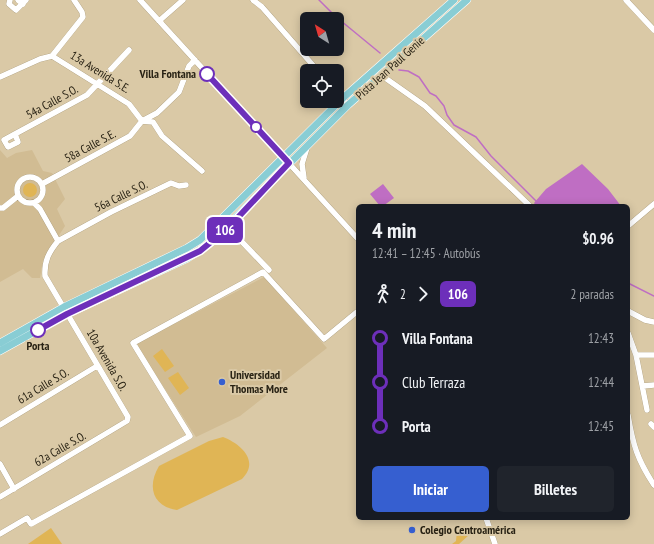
<!DOCTYPE html>
<html lang="es">
<head>
<meta charset="utf-8">
<style>
	:root { --surface:#171b24; --page:#20242c; --text:#f1f3f6; --muted:#9ea1a6; --accent:#365fd0 }
	body { margin:0; font-family:"PT Sans Narrow",sans-serif; background:var(--page); color:var(--text); height:100vh; display:flex; flex-direction:column; font-size:15px; white-space:nowrap }
	* { box-sizing:border-box; margin:0 }
	p { font-size:13px; color:var(--muted) }
	.icon { flex:none; width:22px; height:22px; fill:none; stroke:currentColor; stroke-width:2; stroke-linecap:round; stroke-linejoin:round }
	.map { position:relative; flex:1; overflow:hidden }
	.side { position:absolute; left:356px; top:204px; width:274px; height:316px; display:flex; flex-direction:column; background:var(--surface); border-radius:6px; box-shadow:0 2px 10px #0003 }
	.side>* { flex:none }
	.badge { padding:0 8px; border-radius:6px; font-size:14px; line-height:26px }
	.needle { width:26px; rotate:323deg }
	.buttons { position:absolute; left:300px; top:12px; display:grid; gap:8px }
	.buttons a { display:grid; place-items:center; width:44px; height:44px; border-radius:6px; background:var(--surface); box-shadow:0 2px 10px #0003; font-size:20px }
	.map>.badge { position:absolute; translate:-50% -50%; box-shadow:0 0 0 2px #fff }
	.legs { display:flex; align-items:center; gap:6px; height:44px; padding:0 16px; font-size:13px }
	.legs p { margin-inline-start:auto }
	.headline { display:flex; align-items:center; justify-content:space-between; height:68px; padding:0 16px }
	h1 { font-size:22px; font-weight:600; line-height:30px }
	.action { display:flex; gap:8px; margin-top:auto; padding:8px 16px }
	.action a { flex:1; height:46px; border-radius:6px; background:var(--accent); color:#fff; font-size:16px; font-weight:600; line-height:46px; text-align:center }
	.action a+a { background:var(--page); color:var(--text) }
	ul { padding:0 16px; list-style:none }
	li { display:flex; align-items:center; gap:14px; height:44px; font-size:15px }
	li i { display:grid; place-items:center; width:6px; height:100%; margin:0 5px; background:currentColor }
	li i::after { content:''; width:10px; height:10px; margin:-5px; border:3px solid; border-radius:50%; background:var(--surface) }
	li p { margin-inline-start:auto }
	li:first-child i { background:linear-gradient(#0000 50%,currentColor 0) }
	li:last-child i { background:linear-gradient(currentColor 50%,#0000 0) }
	.map>svg:first-child { display:block }
	.built { fill:#d1bc93 }
	.green { fill:#e0b555 }
	.water { fill:#bf6ec3 }
	.lines { fill:none; stroke-linecap:round; stroke-linejoin:round }
	.stream { stroke:#bf6ec3; stroke-width:1.5 }
	.minor-casing { stroke:#a39371; stroke-width:6 }
	.major-casing { stroke:#fff; stroke-width:8 }
	.minor { stroke:#fff; stroke-width:5.5 }
	.major { stroke:#89cdd4; stroke-width:7 }
	.line-1-casing { stroke:#fff; stroke-width:9 }
	.line-1 { stroke:#6d2fba; stroke-width:6 }
	.stop-1-dot { fill:#fff; stroke:#6d2fba; stroke-width:2 }
	.poi-dot { fill:#365fd0; stroke:#dac9a6; stroke-width:1.5 }
	.labels { text-anchor:middle; stroke-width:4; stroke-linejoin:round; paint-order:stroke }
	.street-label { font-size:12px; fill:#282214; stroke:#dac9a6 }
	.stop-label { font-size:12px; font-weight:bold; fill:#282214; stroke:#dac9a6; text-anchor:end }
	.poi-label { font-size:12px; font-weight:bold; fill:#282214; stroke:#dac9a6; text-anchor:start }
</style>
</head>
<body>
<div class="map">
<svg width="654" height="544" viewBox="0 0 654 544">
	<rect width="100%" height="100%" fill="#dac9a6"/>
	<path class="built" d="M 0,150 L 7,158 L 16,153 L 32,150 L 43,171 L 52,173 L 65,199 L 57,209 L 65,226 L 43,260 L 40,278 L 32,278 L 23,269 L 0,282 Z
		M 264,277 L 327,348 L 240,416 L 196,437 L 136,344 Z"/>
	<path class="green" d="M23 190a7 7 0 1 1 14 0a7 7 0 1 1-14 0Z
		M 162,349 L 174,366 L 165,372 L 153,356 Z
		M 178,372 L 189,388 L 180,395 L 168,378 Z
		M 223,437 C 241,444 260,461 242,479 L 177,510 C 152,506 147,486 159,466 L 209,441 Z
		M 459,526 L 464,526 L 469,535 L 459,544 L 452,544 L 456,541 L 457,530 Z
		M 51,528 L 62,544 L 28,544 Z"/>
	<path class="water" d="M 582,164 L 608,189 L 621,206 L 536,206 L 534,203 L 546,189 Z
		M 383,184 L 394,198 L 383,206 L 380,206 L 370,194 Z"/>
	<g class="lines">
		<path class="stream" d="M 319,0 L 335,16 L 380,53
			M 399,70 L 408,71 L 419,77 L 430,93 L 436,96 L 444,106 L 447,115 L 454,125 L 476,137 L 491,156 L 537,202
			M 628,283 L 654,296"/>
		<g class="minor-casing">
			<path id="minor" d="M 10,0 L 9,4 L 16,10 L 26,0
				M 18,0 L 23,4
				M 140,0 L 358,239
				M 253,0 L 262,7 L 318,71
				M 626,0 L 654,30
				M 159,21 L 183,0
				M 52,56 L 129,104 L 142,121
				M 381,75 L 425,106 L 530,206
				M 0,77 L 40,59 L 52,56 L 83,17 L 82,12 L 74,0
				M 337,92 L 348,105
				M 142,121 L 153,122 L 162,136 L 202,171
				M 15,134 L 87,95 L 129,50
				M 15,134 L 18,142 L 8,147 L 4,140 Z
				M17 190a13 13 0 1 1 26 0a13 13 0 1 1-26 0Z
				M 304,178 L 302,164 L 307,148
				M 42,184 L 130,136 L 142,121 L 157,113 L 179,92 L 189,66 L 195,60
				M 34,203 L 40,209 L 58,241
				M 0,208 L 3,208 L 18,196
				M 221,220 L 269,270
				M 628,226 L 654,204
				M 628,311 L 645,320 L 654,322
				M 628,333 L 636,355 L 647,410
				M 636,355 L 654,355
				M 643,386 L 654,385
				M 628,415 C 633,445 637,459 654,485
				M 651,424 L 654,427
				M 0,425 L 97,366
				M 0,464 L 14,489
				M 0,497 L 127,421 L 128,417 L 45,276 C 44,261 49,252 58,241 L 111,212 L 171,183 L 179,186 L 186,185
				M 486,518 L 495,544
				M 0,534 L 27,518 L 31,524 L 190,436 L 133,343 L 263,272 L 324,339 L 358,311"/>
		</g>
		<g class="major-casing">
			<path id="major" d="M 0,343 L 64,307 L 187,248 L 200,240 L 343,98 L 454,0
				M 0,351 L 67,314 L 188,258 L 209,244 L 348,105 L 467,0"/>
		</g>
		<use href="#minor" class="minor"/>
		<use href="#major" class="major"/>
	</g>
	<g class="lines">
		<g class="line-1-casing">
			<path id="line-1" d="M 38,330 L 67,314 L 200,251 L 228,228 L 289,163 L 207,74"/>
		</g>
		<use href="#line-1" class="line-1"/>
	</g>
	<g class="stop-1-dot">
		<circle cx="207" cy="74" r="7"/>
		<circle cx="256" cy="127" r="5"/>
		<circle cx="38" cy="330" r="7"/>
	</g>
	<g class="poi-dot">
		<circle cx="222" cy="382" r="4"/>
		<circle cx="412" cy="530" r="4"/>
	</g>
	<g class="labels">
		<g class="street-label">
			<text transform="translate(390 68) rotate(-42)" y="4">Pista Jean Paul Genie</text>
			<text transform="translate(100 72) rotate(32)" y="4">13a Avenida S.E.</text>
			<text transform="translate(52 102) rotate(-29)" y="4">54a Calle S.O.</text>
			<text transform="translate(90 146) rotate(-28)" y="4">58a Calle S.E.</text>
			<text transform="translate(121 196) rotate(-26)" y="4">56a Calle S.O.</text>
			<text transform="translate(107 360) rotate(60)" y="4">10a Avenida S.O.</text>
			<text transform="translate(43 386) rotate(-31)" y="4">61a Calle S.O.</text>
			<text transform="translate(60 449) rotate(-30)" y="4">62a Calle S.O.</text>
		</g>
		<g class="stop-label">
			<text x="196" y="78">Villa Fontana</text>
			<text x="38" y="350" text-anchor="middle">Porta</text>
		</g>
		<g class="poi-label">
			<text x="230" y="379">Universidad<tspan x="230" dy="14">Thomas More</tspan></text>
			<text x="420" y="534">Colegio Centroamérica</text>
		</g>
	</g>
</svg>
<div class="buttons">
<a><svg class="needle" viewBox="-14 -14 28 28"><path d="M0-13l5 13h-10z" fill="#e53935"/><path d="M0 13l5-13h-10z" fill="#9ea1a6"/></svg></a>
<a><svg class="icon" aria-label="locate" viewBox="0 0 24 24"><circle cx="12" cy="12" r="6"/><path d="M12 2v4M12 18v4M2 12h4M18 12h4"/></svg></a>
</div>
<b class="badge" style="left:225px;top:230px;background:#6d2fba;color:#fff">106</b>
<section class="side">
<div class="headline"><div><h1>4 min</h1><p>12:41 – 12:45 · Autobús</p></div><b>$0.96</b></div>
<div class="legs"><svg class="icon" aria-label="walk" viewBox="0 0 24 24"><circle cx="13" cy="4" r="2"/><path d="M13 8l-2 6 4 7M11 14l-3 7M7 12l3-4h3l4 4"/></svg>2<svg class="icon" aria-label="forward" viewBox="0 0 24 24"><path d="M9 5l7 7-7 7"/></svg><b class="badge" style="background:#6d2fba;color:#fff">106</b><p>2 paradas</p></div>
<ul>
<li><i style="color:#6d2fba"></i><b>Villa Fontana</b><p>12:43</p></li>
<li><i style="color:#6d2fba"></i><span>Club Terraza</span><p>12:44</p></li>
<li><i style="color:#6d2fba"></i><b>Porta</b><p>12:45</p></li>
</ul>
<div class="action"><a>Iniciar</a><a>Billetes</a></div>
</section>
</div>
</body>
</html>
